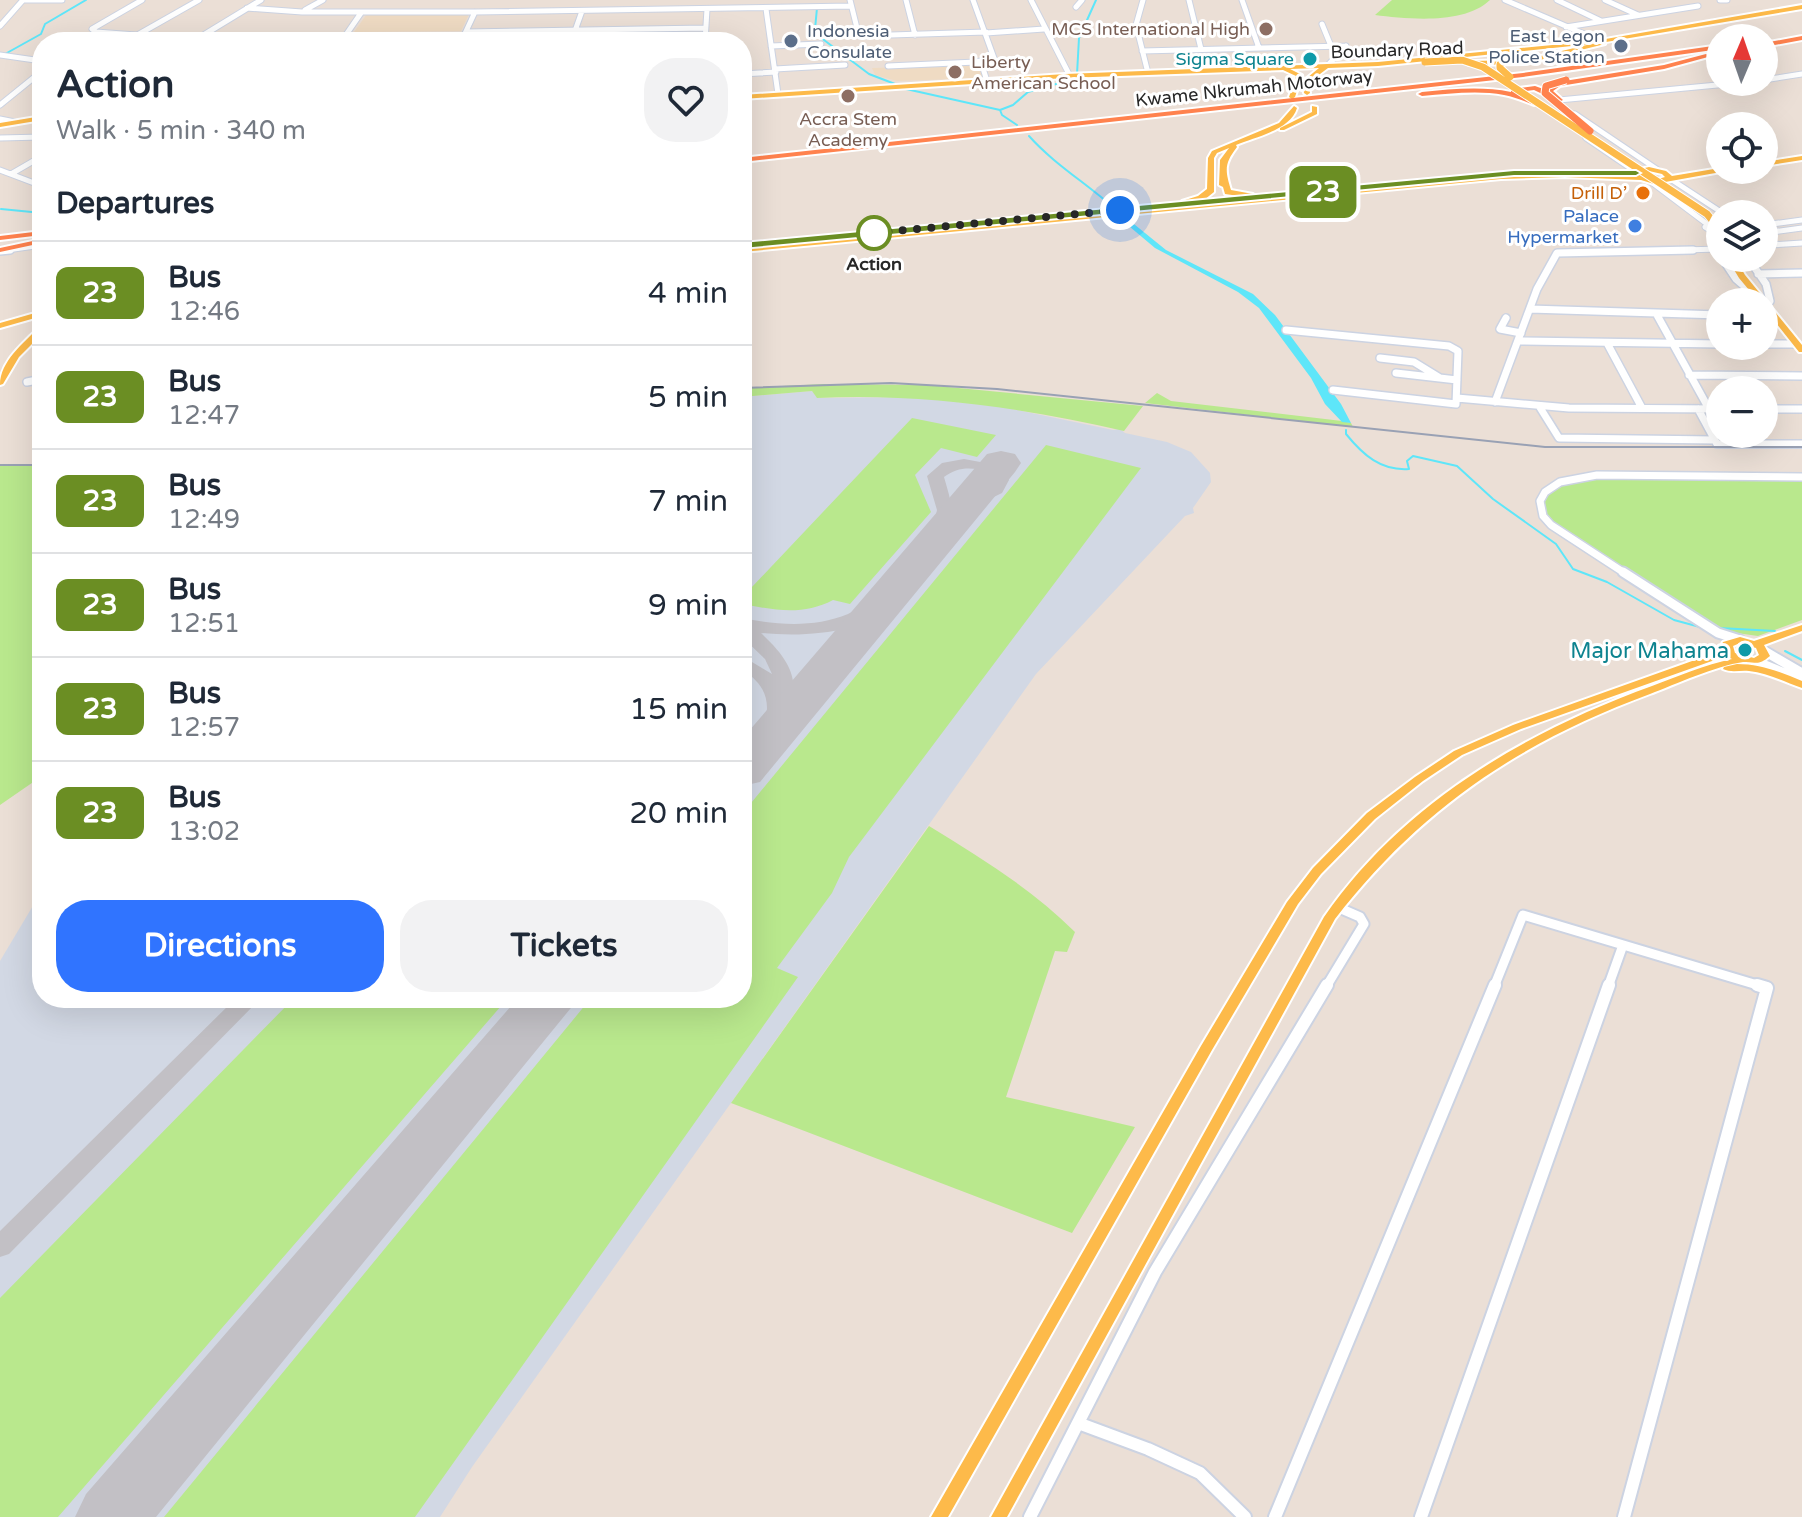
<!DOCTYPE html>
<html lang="en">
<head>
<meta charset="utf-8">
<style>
	:root { --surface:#fff; --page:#f2f2f3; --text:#1f2937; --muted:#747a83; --line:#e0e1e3; --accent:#3074ff }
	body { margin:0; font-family:"Varela Round",sans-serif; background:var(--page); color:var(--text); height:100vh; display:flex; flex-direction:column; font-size:30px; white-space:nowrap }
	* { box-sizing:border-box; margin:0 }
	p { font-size:26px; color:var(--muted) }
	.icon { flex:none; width:44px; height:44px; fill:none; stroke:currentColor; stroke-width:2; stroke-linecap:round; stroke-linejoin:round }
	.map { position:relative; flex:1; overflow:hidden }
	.sheet { position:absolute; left:32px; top:32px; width:720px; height:976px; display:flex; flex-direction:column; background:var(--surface); border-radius:32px; box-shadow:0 8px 32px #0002 }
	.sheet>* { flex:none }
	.badge { padding:0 16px; border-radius:12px; font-size:28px; line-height:52px }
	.needle { width:52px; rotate:2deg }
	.tools { position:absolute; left:1706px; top:24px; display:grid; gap:16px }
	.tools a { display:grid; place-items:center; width:72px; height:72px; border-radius:50%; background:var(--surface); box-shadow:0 8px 32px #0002; font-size:40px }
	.you { position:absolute; width:40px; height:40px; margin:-20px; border:6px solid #fff; border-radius:50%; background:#1a73e8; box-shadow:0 0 0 12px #1a73e833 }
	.map>.badge { position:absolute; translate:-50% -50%; box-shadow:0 0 0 4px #fff }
	h2 { padding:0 24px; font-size:30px; line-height:72px }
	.round { display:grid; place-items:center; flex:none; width:84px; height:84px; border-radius:32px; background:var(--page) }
	.summary { display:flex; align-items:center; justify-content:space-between; height:136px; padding:0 24px }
	h1 { font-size:38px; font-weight:700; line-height:60px }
	.primary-button { display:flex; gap:16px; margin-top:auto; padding:16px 24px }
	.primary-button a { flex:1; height:92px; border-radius:32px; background:var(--accent); color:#fff; font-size:32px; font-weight:700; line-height:92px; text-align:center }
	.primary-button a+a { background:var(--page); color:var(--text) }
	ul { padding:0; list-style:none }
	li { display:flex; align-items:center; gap:24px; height:104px; padding:0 24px; border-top:2px solid var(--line) }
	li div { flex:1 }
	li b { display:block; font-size:30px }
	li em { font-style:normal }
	li .badge { min-width:88px; font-weight:700; text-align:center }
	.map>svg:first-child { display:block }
	.education { fill:#efdbc3 }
	.airport { fill:#d2d8e4 }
	.green { fill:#b9e88d }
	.water { fill:#5ee6f9 }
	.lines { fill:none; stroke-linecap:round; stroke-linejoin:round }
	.stream { stroke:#5ee6f9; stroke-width:2 }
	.taxiway { fill:#c2c0c5; fill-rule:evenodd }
	.runway { fill:#c2c0c5; fill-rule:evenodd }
	.minor-far3-casing { stroke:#ccd3e2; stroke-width:7 }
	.minor-far2-casing { stroke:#ccd3e2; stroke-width:10 }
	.minor-far1-casing { stroke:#ccd3e2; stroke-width:13 }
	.minor-casing { stroke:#ccd3e2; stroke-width:16 }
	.major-casing { stroke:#fff; stroke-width:4 }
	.highway-casing { stroke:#fff; stroke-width:4 }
	.minor-far3 { stroke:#fff; stroke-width:5 }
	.minor-far2 { stroke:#fff; stroke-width:7 }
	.minor-far1 { stroke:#fff; stroke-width:9 }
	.minor { stroke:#fff; stroke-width:12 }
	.major { fill:#fdba4a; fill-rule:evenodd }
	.highway { fill:#ff824e; fill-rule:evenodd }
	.rail { stroke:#99a1b4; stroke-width:2 }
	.major-bridge-casing { stroke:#fff; stroke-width:9; stroke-linecap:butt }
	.highway-bridge-casing { stroke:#fff; stroke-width:9; stroke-linecap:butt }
	.major-bridge { stroke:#fdba4a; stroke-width:7 }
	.highway-bridge { stroke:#ff824e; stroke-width:7 }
	.line { fill:#6b8e23; stroke:#fff; stroke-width:2 }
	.walk { stroke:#272727; stroke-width:8; stroke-dasharray:0 14.4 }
	.education-dot { fill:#8d6e63; stroke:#fff; stroke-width:3 }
	.service-dot { fill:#5c6f8a; stroke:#fff; stroke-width:3 }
	.culture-dot { fill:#0f9aa8; stroke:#fff; stroke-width:3 }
	.food-dot { fill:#e8710a; stroke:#fff; stroke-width:3 }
	.shop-dot { fill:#3f7fe0; stroke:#fff; stroke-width:3 }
	.stop-dot { fill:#fff; stroke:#6b8e23; stroke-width:4 }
	.labels { text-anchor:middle; stroke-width:6; stroke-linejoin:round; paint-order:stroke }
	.far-education-label { font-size:18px; fill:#785e54; stroke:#fff; text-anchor:end }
	.far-service-label { font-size:18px; fill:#4e5e75; stroke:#fff; text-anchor:start }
	.far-street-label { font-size:18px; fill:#272727; stroke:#fff }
	.far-culture-label { font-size:18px; fill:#0d838f; stroke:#fff; text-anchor:end }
	.far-food-label { font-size:18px; fill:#c56008; stroke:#fff; text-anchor:end }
	.far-shop-label { font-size:18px; fill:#366cbe; stroke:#fff; text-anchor:end }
	.far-stop-label { font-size:18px; font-weight:bold; fill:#272727; stroke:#fff }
	.culture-label { font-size:22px; fill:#0d838f; stroke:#fff; text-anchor:end }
</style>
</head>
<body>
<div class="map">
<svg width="1802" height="1517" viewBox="0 0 1802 1517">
	<rect width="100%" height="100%" fill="#ebdfd6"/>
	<path class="education" d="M 367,14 L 469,14 L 461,31 L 354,32 Z
		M 979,65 L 985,78 L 897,81 L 875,75 L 872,68 Z"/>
	<path class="airport" d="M 812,391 L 818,398 L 912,397 L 1003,407 L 1113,430 L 1120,429 L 1125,433 L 1167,442 L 1191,452 L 1210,473 L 1211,482 L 1193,508 L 1194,513 L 1185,516 L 1036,674 L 472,1467 L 440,1517 L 0,1517 L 0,961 L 34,904 L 42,897 L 42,998 L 742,998 L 742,397 Z"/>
	<path class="green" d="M 1392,0 L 1490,0 C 1464,25 1408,19 1375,15 Z
		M 824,384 L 927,385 L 1143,406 L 1124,431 C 1023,408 922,393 817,398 L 812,391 L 742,397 L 742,388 Z
		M 1157,393 L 1171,401 L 1342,421 L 1351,423 L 1353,427 L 1145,403 Z
		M 912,418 L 996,435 L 977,457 L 941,448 L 915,475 L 931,512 L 850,604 L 833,600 C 803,616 774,610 742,604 L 742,586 L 751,588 Z
		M 1046,445 L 1141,468 L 849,857 L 832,893 L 777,968 L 798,977 L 415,1517 L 164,1517 L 591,998 L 742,998 L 742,814 Z
		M 0,466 L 42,466 L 42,776 L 0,805 Z
		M 1582,478 L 1802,479 L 1802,620 L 1758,636 L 1723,631 L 1560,529 L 1549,519 L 1542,504 C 1553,487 1562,482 1582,478 Z
		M 929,826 C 981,858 1032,889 1075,932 L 1067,952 L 1055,951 L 1006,1097 L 1135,1127 L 1072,1233 L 731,1103 Z
		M 294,998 L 508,998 L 58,1517 L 0,1517 L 0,1298 Z"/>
	<path class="water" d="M 1117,216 L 1124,216 L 1166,250 L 1253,294 L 1275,315 L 1341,404 L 1351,423 L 1342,422 L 1325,404 L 1311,378 L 1259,308 L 1238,292 L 1155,248 Z"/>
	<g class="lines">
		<path class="stream" d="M 817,8 L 815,29 L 820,37 L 869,74 L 895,84
			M 5,54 L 41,34 L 45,24 L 86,0
			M 1077,74 L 1079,38 L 1096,0
			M 906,89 L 1000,110 L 1002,115 L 1017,125
			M 1000,110 L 1013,105 L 1028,92 L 1077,78
			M 1029,136 C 1054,164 1086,183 1114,208
			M 1,209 L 42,213
			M 1346,430 L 1346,434 C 1363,455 1381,471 1409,469 L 1407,461 L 1413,456 L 1457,466 L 1493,499 L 1556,544 L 1573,569 L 1607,582 L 1674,620 L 1700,627
			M 1719,628 L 1775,631
			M 1785,651 L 1802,660"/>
		<path class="taxiway" d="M 964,459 L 1002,466 L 1009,480 L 1002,493 L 965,511 L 957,506 L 989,486 L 993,480 L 989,472 C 973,467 958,466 944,477 C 950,498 957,517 947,538 L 935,538 L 932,534 L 937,510 L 927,476 L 942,463 Z
			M 887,594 L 893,595 L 896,599 C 866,635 804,637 761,633 C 802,671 800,691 779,739 L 776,743 L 762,743 L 759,739 C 772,710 771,687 742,670 L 742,656 L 772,674 L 765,659 L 742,637 L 742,618 C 777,625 814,628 848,614 C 861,608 873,597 887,594 Z
			M 236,998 L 261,998 L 9,1254 L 0,1257 L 0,1231 Z"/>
		<path class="runway" d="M 1001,451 L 1015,454 L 1021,463 L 1015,472 L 760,782 L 742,786 L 742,739 L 987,454 Z
			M 518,998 L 579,998 L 156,1517 L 75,1517 L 86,1494 Z"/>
		<g class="minor-far3-casing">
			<path id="minor-far3" d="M 23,0 L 62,0
				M 850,0 L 859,36 L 986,32
				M 906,0 L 915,35
				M 1031,0 L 1070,76
				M 1143,0 L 1136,25 L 1148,73
				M 1189,0 L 1201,49
				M 1242,0 L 1259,48
				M 1505,0 L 1596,39 L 1610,40
				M 1557,0 L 1601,21
				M 1605,0 L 1638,15
				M 1720,0 L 1727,0
				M 1076,7 L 1082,0
				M 247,8 L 302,12 L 475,12 L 851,6
				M 766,9 L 778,94
				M 305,10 L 323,0
				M 1322,24 L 1331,46
				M 0,26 L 23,0
				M 1566,27 L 1698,6
				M 466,32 L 705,28
				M 986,33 L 1044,29
				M 136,35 L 96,32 L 92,29 L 142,0
				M 125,42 L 199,0
				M 192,42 L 261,0
				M 243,42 L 256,39 L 308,42
				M 341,42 L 361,13
				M 461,42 L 475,12
				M 571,42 L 582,11
				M 630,42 L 634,30
				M 705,42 L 707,9
				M 1562,43 L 1586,39 L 1581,35
				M 771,46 L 821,44
				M 1142,51 L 1346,46
				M 0,55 L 42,61
				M 981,62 L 987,81
				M 888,66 L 976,62 L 994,58 L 973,0
				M 1327,66 L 1346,46
				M 775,69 L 845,65
				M 742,74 L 776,72
				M 1764,80 L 1802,74
				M 1559,100 L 1749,82
				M 0,105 L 42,71
				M 1575,114 L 1658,170
				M 0,119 L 15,122
				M 0,138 L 42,137
				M 1586,138 L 1636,172
				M 0,170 L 42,186
				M 11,174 L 42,156
				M 1669,178 L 1724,214
				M 1650,181 L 1707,224
				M 1720,221 L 1705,227 L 1720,236
				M 1764,225 L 1802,220
				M 1764,233 L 1802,228
				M 1770,245 L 1802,243
				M 0,251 L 42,245
				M 1612,252 L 1719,249"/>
		</g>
		<g class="minor-far2-casing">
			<path id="minor-far2" d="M 0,251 L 10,250
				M 1722,258 L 1736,279 L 1757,297
				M 1748,258 L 1766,284 L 1770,301
				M 1758,274 L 1802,273
				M 1530,309 L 1720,315
				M 1657,315 L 1709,409
				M 1506,318 L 1500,329 L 1521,333
				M 1286,330 L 1449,346 L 1458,351 L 1456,404 L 1333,390
				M 1518,341 L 1720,344
				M 1607,343 L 1642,408
				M 1764,344 L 1797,344
				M 1380,358 L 1414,362 L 1440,378
				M 1396,373 L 1457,380
				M 1689,375 L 1802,376
				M 27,382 L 42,379
				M 1457,398 L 1569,408 L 1720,409
				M 1495,402 L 1537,289 L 1557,253 L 1693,250
				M 1539,406 L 1559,438 L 1715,440
				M 1698,409 L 1717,444 L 1802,444
				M 1764,409 L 1802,409
				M 1626,574 L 1551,525 L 1543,516 L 1540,501 L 1545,492 L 1560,482 L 1597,475 L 1802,477"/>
		</g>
		<g class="minor-far1-casing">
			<path id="minor-far1" d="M 1623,572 L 1718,633 L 1740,640
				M 1766,652 L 1802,673
				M 1755,661 L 1802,680
				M 1326,987 L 1364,924 L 1360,917 L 1337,907
				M 1494,987 L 1523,915 L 1764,987
				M 1608,987 L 1623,945"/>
		</g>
		<g class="minor-casing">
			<path id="minor" d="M 1078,1423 L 1148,1449 L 1200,1473 L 1245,1517
				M 1030,1517 L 1155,1272 L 1327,985
				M 1275,1517 L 1495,985
				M 1421,1517 L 1609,985
				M 1624,1517 L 1767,988 L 1757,985"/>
		</g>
		<g class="major-casing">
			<path id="major" d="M 1802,5 L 1802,9 L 1606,42 L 1605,44 L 1524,64 L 1469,65 L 1466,63 L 1469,61 L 1524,60 L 1591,44 L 1378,66 L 1328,68 L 1308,83 L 1310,93 L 1307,95 L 1304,93 L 1302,82 L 1319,68 L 1290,69 L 1302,75 L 1295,97 L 1292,99 L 1289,97 L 1296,76 L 1283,70 L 1065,78 L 742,99 L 742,95 L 1065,74 L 1378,62 L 1594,41 Z
				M 1294,106 L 1297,108 C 1291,130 1255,137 1236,145 L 1237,147 C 1224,164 1225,170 1231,190 L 1253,194 L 1253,198 L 1225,194 L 1223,187 L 1219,185 L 1220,160 L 1229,148 L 1217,153 L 1214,158 L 1214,192 L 1204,200 L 1182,205 L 1182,201 L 1198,196 L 1207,189 L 1208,158 L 1212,151 L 1279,123 Z
				M 1312,106 L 1317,107 L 1317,114 L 1284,130 L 1280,130 L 1280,128 L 1312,112 Z
				M 42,116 L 42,120 L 0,127 L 0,123 Z
				M 1802,156 L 1802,160 L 1764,166 L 1764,162 Z
				M 1649,167 L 1666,171 L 1672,176 L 1720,168 L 1720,170 L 1725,170 L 1721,172 L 1654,184 L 1641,180 L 1565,177 L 1501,179 L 742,252 L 742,248 L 1501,175 L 1565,173 L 1633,176 L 1636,170 ZM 1649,171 L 1662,174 L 1665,177 L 1655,180 L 1640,174 Z
				M 1727,258 L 1735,258 L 1745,275 L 1802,345 L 1802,352 L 1799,352 L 1764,308 L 1764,302 L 1759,302 L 1739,278 Z
				M 42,311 L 42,316 L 0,328 L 0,323 Z
				M 39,327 L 42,327 L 42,334 L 19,357 L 3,384 L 0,385 C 0,361 24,343 39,327 Z
				M 1802,625 L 1802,631 L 1764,645 L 1770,656 C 1757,667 1756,661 1743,662 C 1716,666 1676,684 1650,694 C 1520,742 1420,809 1335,919 L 1007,1517 L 991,1517 L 1324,917 C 1402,804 1525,732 1652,686 C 1678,676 1705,665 1732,659 L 1726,656 L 1521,729 L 1462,755 L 1423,781 L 1375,819 L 1321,874 L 1298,904 L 1212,1050 L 948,1517 L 931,1517 L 1201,1046 L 1287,902 L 1313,868 L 1367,813 L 1415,777 L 1454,751 L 1513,725 L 1723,650 L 1722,644 L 1723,642 L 1740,637 L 1754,641 ZM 1740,643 L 1756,648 L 1759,655 L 1754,658 L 1735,653 L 1733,646 Z
				M 1737,664 C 1760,664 1781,672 1802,681 L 1802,688 C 1784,682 1768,673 1749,671 C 1740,670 1731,673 1723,669 L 1724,667 Z"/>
		</g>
		<g class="highway-casing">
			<path id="highway" d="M 1802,36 L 1802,40 L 1764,47 L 1764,43 Z
				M 1720,45 L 1720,49 L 1523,77 L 742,162 L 742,158 L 1523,73 Z
				M 1706,54 L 1708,55 L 1708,57 L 1664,69 L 1560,86 L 1553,91 L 1563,100 L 1559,102 L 1534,90 L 1519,92 L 1537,101 L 1538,103 L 1534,105 C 1524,101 1515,97 1504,95 C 1477,90 1449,94 1422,96 L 1418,94 L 1422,92 C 1452,89 1482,86 1511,92 L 1511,89 L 1535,86 L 1546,90 L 1558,82 L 1664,65 Z
				M 42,231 L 42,235 L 0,240 L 0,236 Z
				M 42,239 L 42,243 L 0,252 L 0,248 Z"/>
		</g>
		<use href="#minor-far3" class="minor-far3"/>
		<use href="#minor-far2" class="minor-far2"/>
		<use href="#minor-far1" class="minor-far1"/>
		<use href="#minor" class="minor"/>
		<use href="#major" class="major"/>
		<use href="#highway" class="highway"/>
		<path class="rail" d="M 742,388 L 891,383 L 997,389 L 1545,447 L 1802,447
			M 0,465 L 42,465"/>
		<g class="major-bridge-casing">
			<path id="major-bridge" d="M 1425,62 L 1462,60 L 1483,67 L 1707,214 L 1720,230
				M 1510,77 L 1500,68 L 1500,64 L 1513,57"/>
		</g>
		<g class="highway-bridge-casing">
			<path id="highway-bridge" d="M 1566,80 L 1546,86 L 1545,93 L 1590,131"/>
		</g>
		<use href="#major-bridge" class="major-bridge"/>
		<use href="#highway-bridge" class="highway-bridge"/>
	</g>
	<path class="line" d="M 1514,170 L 1636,170 L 1641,173 L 1636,176 L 1514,176 L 742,249 L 737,246 L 742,242 Z"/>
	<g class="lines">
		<path class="walk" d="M 874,233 L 1120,210"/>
	</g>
	<g class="education-dot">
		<circle cx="1266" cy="29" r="8"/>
		<circle cx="955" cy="72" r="8"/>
		<circle cx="848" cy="96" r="8"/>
	</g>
	<g class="service-dot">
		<circle cx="791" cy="41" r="8"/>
		<circle cx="1621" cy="46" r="8"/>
	</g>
	<g class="culture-dot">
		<circle cx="1310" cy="59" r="8"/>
		<circle cx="1745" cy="650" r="8"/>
	</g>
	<circle class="food-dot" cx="1643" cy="193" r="8"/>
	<circle class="shop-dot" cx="1635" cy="226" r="8"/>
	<circle class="stop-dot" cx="874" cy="233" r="16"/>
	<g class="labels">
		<g class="far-education-label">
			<text x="1250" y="35">MCS International High</text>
			<text x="971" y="68" text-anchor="start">Liberty<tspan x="971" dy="21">American School</tspan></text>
			<text x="848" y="125" text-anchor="middle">Accra Stem<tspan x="848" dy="21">Academy</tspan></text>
		</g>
		<g class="far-service-label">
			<text x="807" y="37">Indonesia<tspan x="807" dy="21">Consulate</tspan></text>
			<text x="1605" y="42" text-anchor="end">East Legon<tspan x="1605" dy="21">Police Station</tspan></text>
		</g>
		<g class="far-street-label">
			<text transform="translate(1397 50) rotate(-2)" y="6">Boundary Road</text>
			<text transform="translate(1254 88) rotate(-6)" y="6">Kwame Nkrumah Motorway</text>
		</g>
		<g class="far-culture-label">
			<text x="1294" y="65">Sigma Square</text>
		</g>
		<g class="far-food-label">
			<text x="1627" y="199">Drill D’</text>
		</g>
		<g class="far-shop-label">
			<text x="1619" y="222">Palace<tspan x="1619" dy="21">Hypermarket</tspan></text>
		</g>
		<g class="far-stop-label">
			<text x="874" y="270">Action</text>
		</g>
		<g class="culture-label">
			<text x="1729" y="658">Major Mahama</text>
		</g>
	</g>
</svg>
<div class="tools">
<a><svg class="needle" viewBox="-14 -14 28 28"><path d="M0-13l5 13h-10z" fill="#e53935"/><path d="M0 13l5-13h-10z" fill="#747a83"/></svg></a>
<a><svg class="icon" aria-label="locate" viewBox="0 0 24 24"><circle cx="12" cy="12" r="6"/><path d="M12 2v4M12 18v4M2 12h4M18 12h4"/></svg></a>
<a><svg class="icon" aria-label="layers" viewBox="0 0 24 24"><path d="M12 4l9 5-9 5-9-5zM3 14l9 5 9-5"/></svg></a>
<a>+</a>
<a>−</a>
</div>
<div class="you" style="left:1120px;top:210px"></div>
<b class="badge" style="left:1323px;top:192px;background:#6b8e23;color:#fff">23</b>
<section class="sheet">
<div class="summary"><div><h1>Action</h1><p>Walk · 5 min · 340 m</p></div><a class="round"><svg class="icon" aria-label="heart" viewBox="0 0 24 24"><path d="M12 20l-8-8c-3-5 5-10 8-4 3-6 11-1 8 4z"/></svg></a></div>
<h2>Departures</h2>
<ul>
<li><span class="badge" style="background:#6b8e23;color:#fff">23</span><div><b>Bus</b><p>12:46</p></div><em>4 min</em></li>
<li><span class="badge" style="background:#6b8e23;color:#fff">23</span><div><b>Bus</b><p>12:47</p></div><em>5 min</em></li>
<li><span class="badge" style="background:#6b8e23;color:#fff">23</span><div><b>Bus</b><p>12:49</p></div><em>7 min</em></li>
<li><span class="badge" style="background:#6b8e23;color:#fff">23</span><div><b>Bus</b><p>12:51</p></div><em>9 min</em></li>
<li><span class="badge" style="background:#6b8e23;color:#fff">23</span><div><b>Bus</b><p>12:57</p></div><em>15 min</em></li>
<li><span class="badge" style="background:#6b8e23;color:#fff">23</span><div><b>Bus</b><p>13:02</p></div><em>20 min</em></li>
</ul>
<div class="primary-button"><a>Directions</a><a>Tickets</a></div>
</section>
</div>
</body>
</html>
